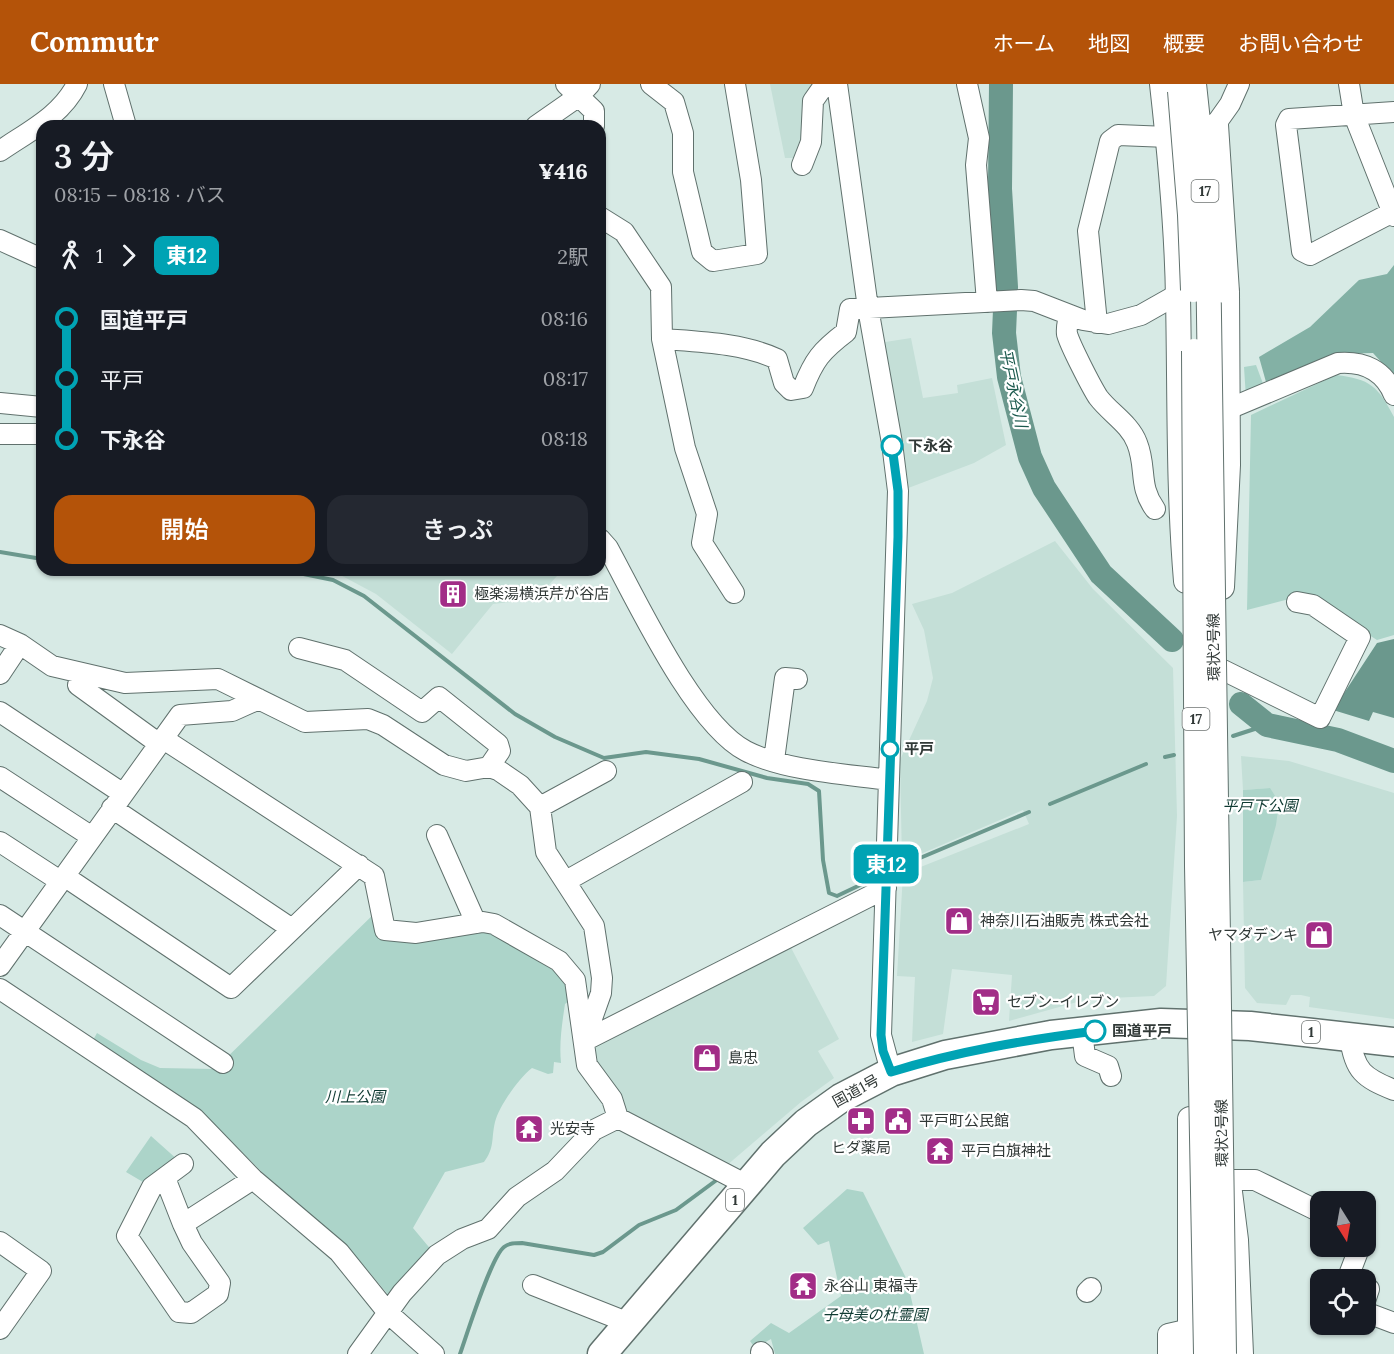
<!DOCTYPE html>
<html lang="ja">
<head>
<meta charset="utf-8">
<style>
	:root { --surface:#171b24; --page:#242831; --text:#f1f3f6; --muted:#9ea1a6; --accent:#b45309 }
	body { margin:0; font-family:Lora,"Noto Sans JP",serif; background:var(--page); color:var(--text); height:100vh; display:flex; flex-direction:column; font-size:22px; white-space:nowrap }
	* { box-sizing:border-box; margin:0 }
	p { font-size:20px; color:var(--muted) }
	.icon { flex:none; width:33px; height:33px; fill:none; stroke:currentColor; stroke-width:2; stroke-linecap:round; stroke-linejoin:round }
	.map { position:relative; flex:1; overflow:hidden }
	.side { position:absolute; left:36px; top:36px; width:570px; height:456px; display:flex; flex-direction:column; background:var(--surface); border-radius:18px; box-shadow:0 2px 4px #0004 }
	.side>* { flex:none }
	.badge { padding:0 12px; border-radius:9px; font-size:21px; line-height:39px }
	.needle { width:39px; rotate:169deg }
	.buttons { position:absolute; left:1310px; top:1107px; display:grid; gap:12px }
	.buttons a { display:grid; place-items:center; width:66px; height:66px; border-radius:12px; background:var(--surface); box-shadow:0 2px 4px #0004; font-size:30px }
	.map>.badge { position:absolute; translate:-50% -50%; box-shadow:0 0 0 3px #fff }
	.legs { display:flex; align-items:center; gap:9px; height:66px; padding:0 18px; font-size:20px }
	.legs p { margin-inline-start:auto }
	.head { display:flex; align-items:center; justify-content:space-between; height:102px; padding:0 18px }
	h1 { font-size:33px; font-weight:600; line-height:45px }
	.cta { display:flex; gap:12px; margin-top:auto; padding:12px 18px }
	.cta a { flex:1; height:69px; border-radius:18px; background:var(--accent); color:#fff; font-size:24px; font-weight:600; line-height:69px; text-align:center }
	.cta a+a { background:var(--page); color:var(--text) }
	ul { padding:0 18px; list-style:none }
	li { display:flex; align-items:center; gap:21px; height:60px; font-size:22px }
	li i { display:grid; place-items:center; width:9px; height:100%; margin:0 8px; background:currentColor }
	li i::after { content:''; width:15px; height:15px; margin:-8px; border:4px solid; border-radius:50%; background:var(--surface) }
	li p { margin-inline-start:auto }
	li:first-child i { background:linear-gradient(#0000 50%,currentColor 0) }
	li:last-child i { background:linear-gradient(currentColor 50%,#0000 0) }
	header { display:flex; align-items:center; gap:36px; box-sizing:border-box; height:84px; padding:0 30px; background:var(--accent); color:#fff }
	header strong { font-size:28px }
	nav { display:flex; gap:33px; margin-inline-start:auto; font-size:21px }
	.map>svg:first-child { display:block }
	.built { fill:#c4dfd7 }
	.green { fill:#acd4c9 }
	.forest { fill:#83b1a5 }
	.water { fill:#6b988d }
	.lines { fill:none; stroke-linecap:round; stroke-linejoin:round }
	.stream { stroke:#6b988d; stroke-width:4 }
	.river { stroke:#6b988d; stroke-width:24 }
	.minor-casing { stroke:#60716d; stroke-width:22 }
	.major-casing { stroke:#60716d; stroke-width:26 }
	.highway-casing { stroke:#60716d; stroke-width:31 }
	.minor { stroke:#fff; stroke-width:20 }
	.major { stroke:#fff; stroke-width:24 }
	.highway { stroke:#fff; stroke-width:28 }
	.major-bridge-casing { stroke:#60716d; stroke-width:26; stroke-linecap:butt }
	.major-bridge { stroke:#fff; stroke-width:24 }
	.line-1-casing { stroke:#fff; stroke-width:14 }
	.line-1 { stroke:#00a3b4; stroke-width:9 }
	.stop-1-dot { fill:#fff; stroke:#00a3b4; stroke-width:3 }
	.labels { text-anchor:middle; stroke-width:4.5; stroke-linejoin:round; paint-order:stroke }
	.shield { fill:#fff; stroke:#6f7473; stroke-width:1.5 }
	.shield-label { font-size:14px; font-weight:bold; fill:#313937 }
	.stop-label { font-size:15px; font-weight:bold; fill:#313937; stroke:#fff; text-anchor:start }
	.poi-label { font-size:15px; fill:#313937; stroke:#fff; text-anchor:start }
	.street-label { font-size:15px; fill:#313937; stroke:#fff }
	.park-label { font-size:15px; font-style:italic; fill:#0f3a32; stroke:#fff }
	.water-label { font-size:16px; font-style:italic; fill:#1b594d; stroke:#fff }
</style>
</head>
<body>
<header>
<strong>Commutr</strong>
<nav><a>ホーム</a><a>地図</a><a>概要</a><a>お問い合わせ</a></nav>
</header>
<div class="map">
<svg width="1394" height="1270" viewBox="0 0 1394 1270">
	<rect width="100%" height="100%" fill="#d7eae5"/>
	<path class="built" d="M 770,0 L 819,0 L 800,74 L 785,74 Z
		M 911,254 L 923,314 L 958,309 L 957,301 L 992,294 L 1006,361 L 974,379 L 903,406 L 879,259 Z
		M 1055,457 L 1093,505 L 1173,584 L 1177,732 L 1166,902 L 1154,912 L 1088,915 L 1009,937 L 1012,891 L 952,885 L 943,950 L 912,958 L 915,893 L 897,892 L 903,790 L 1029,740 L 1023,726 L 902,778 L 900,676 L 927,617 L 933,594 L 924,546 L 912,520 L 952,509 Z
		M 331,486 L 555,486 L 557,492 L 536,515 L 493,520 L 452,570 L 376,510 Z
		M 1241,672 L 1289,677 L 1394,709 L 1394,935 L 1309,923 L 1310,913 L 1301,911 L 1291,911 L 1286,921 L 1257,919 L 1245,904 L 1243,798 L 1261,796 L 1270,704 L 1243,706 Z
		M 788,858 L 839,955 L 818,967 L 834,994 L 801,1018 L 726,1082 L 626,1032 L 594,981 L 590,962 Z"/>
	<path class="green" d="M 1256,281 L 1265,305 L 1246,314 L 1244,283 Z
		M 1336,291 C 1370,295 1378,302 1394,333 L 1394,551 L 1377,556 L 1314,516 L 1293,514 L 1247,526 L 1251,331 Z
		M 1270,704 L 1279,718 L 1276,741 L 1261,796 L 1243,798 L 1243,706 Z
		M 380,824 L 385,846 L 483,838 L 566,893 L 571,915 L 565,920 C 562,940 559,959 561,979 L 554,978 L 553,989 L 548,990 L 532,984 C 519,994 499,1022 495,1038 C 491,1055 495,1063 484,1078 L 445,1088 L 413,1144 L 433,1168 L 391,1214 L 353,1169 L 295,1121 L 202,1028 L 92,958 L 97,949 L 141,976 L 160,984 L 215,985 Z
		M 151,1052 L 179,1077 L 148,1101 L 126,1088 Z
		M 847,1105 L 863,1108 L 907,1196 L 924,1270 L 775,1270 L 771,1255 L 755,1264 L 750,1257 L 771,1239 L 789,1249 L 841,1212 L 829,1157 L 818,1161 L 803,1144 Z"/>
	<path class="forest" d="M 1394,181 L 1394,292 L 1373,269 L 1335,270 L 1266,298 L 1259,273 L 1310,243 L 1359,196 L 1387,190 Z"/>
	<path class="water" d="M 1394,555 L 1394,634 L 1373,628 L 1369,637 L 1333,626 L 1377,559 Z"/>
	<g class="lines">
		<path class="stream" d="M 0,468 L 42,475
			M 229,486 L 240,486
			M 284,486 L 333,496 L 364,512 L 515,630 L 555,653 L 604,674 L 646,668 L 699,675 L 767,694 L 808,700 L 819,707 L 823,776 L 829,809 L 837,812 L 879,792
			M 1233,652 L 1267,641
			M 1165,673 L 1174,671
			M 1050,720 L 1146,680
			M 894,785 L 1029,728
			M 460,1270 C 467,1250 491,1173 504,1163 C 509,1159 515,1159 522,1159 L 594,1171 L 603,1168 L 639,1141 L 676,1126 L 718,1095"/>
		<path class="river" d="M 1001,0 L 1000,105 L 1006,203 L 1004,249 L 1009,293 L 1030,373 L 1044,404 L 1101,490 L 1172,556
			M 1241,620 L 1267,641 L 1338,656 L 1394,677"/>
		<g class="minor-casing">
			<path id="minor" d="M 114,0 L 126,42
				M 566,0 L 594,27 L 594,42
				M 651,0 L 674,18 L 683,49 L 683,88 L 702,168 L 713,177 L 757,170 L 751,96 L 735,0
				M 837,0 L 868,224 L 892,359 L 898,407 L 881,951 L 891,988
				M 967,0 L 979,54 L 976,81 L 987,218
				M 1349,0 L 1354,31 L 1394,132
				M 536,42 L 579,12 L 590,0
				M 1208,51 L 1230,20 L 1239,0
				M 0,67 C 29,47 61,32 77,0
				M 802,81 L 811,58 L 813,17 L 825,0
				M 1391,129 L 1310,171 L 1302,167 L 1286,41 L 1289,35 L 1394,28
				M 600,133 L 624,148 L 661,203 L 662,255 L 685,364 L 707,430 L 702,459 L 734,509
				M 0,156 L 42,175
				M 1069,231 C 1068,237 1066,244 1067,250 C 1070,261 1091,302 1098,313 C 1110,329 1130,340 1137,359 C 1147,384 1138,402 1155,425
				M 1097,239 L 1088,147 L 1110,57 L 1118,51 L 1168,53
				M 662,255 C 700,258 742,259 777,275 L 784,299 L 791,306 L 803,304 C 814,276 821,267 846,248 L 850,225 L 1021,216 L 1034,217 L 1083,236 L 1108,240 L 1141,231 L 1187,205
				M 0,319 L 42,323
				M 1226,326 L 1338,279 C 1364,277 1384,286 1394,311
				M 0,350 L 42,350
				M 600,455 L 608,464 C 637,517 694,640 746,667 C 785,687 846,690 889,696
				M 0,551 L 20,560 L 52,582 L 125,599 L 218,595 L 305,638 L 368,635 L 383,641 L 444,681 L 466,687 L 489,683 L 498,686 L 520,701 L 540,723 L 546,768 L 594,842 L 602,894 L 601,909 L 584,957
				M 299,564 L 345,576 L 422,628 L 439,613 L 498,660 L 500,667 L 489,683
				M 1223,586 L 1320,634 L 1360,553 L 1313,521 L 1297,518
				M 0,590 L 20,560
				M 78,601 L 158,659
				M 0,628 L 122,709
				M 162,654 L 374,792 L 385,846 L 416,849 L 483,838 L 494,840 L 559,877 L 575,896 L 587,981 L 612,1015 L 618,1034 L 747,1101
				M 774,676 L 785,594 L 797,595
				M 0,693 L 92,753
				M 540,723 L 606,687
				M 112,724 L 292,845
				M 437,751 L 476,839
				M 0,758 L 60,797
				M 64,792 L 231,904 L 359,781
				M 566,797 L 742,698
				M 0,831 L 223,979
				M 0,882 L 180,631 L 232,627 L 259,615
				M 0,905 L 194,1034 L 253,1095 L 339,1168 L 389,1230 L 434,1270
				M 1082,948 L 1085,972 L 1108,982 L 1111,992
				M 1350,953 C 1354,987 1364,994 1394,1006
				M 584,957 L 886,804
				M 183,1080 L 152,1103 L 127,1152 L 179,1228 L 191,1229 L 218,1210 L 220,1199 L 192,1159 L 183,1140 L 253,1095
				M 165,1094 L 183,1140
				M 1228,1096 L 1255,1096 L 1320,1128
				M 0,1158 L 41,1187 L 0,1245
				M 1347,1196 L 1360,1162
				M 533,1201 L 629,1239
				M 1365,1204 L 1369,1205 L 1365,1217
				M 1087,1208 L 1091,1204
				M 1365,1228 L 1394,1239
				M 761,1268 L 763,1270
				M 358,1270 L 402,1209 L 437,1171 L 462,1155 L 488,1145 L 517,1113 L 555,1087 L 594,1046 L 618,1034
				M 1168,1270 L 1168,1250 L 1190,1245"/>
		</g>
		<g class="major-casing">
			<path id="major" d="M 1162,0 C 1170,71 1177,143 1178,214 C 1180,309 1178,402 1186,497
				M 1222,503 L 1228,381 L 1227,208
				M 1230,1108 L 1236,1156 L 1241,1270
				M 1190,1270 L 1190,1035"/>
		</g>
		<g class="highway-casing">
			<path id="highway" d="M 602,1270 L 773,1070 L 806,1039 L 841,1014 L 891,988 L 945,971 L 1051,951 L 1161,939 L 1250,942 L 1394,958"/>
		</g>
		<use href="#minor" class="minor"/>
		<use href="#major" class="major"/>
		<use href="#highway" class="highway"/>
		<g class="major-bridge-casing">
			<path id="major-bridge" d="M 1194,0 L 1205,103 L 1208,163 L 1224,1270
				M 1180,7 L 1190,131 L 1193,206
				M 1216,41 L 1227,208
				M 1194,267 L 1197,782 L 1206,1270"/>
		</g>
		<use href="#major-bridge" class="major-bridge"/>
	</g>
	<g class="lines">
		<g class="line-1-casing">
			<path id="line-1" d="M 892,362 L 898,407 L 898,453 L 881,951 L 883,967 L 891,988 C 958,967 1026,956 1095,947"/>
		</g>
		<use href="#line-1" class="line-1"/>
	</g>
	<defs>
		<g id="building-square" transform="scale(1.5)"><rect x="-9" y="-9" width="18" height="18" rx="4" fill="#a22d87" stroke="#fff"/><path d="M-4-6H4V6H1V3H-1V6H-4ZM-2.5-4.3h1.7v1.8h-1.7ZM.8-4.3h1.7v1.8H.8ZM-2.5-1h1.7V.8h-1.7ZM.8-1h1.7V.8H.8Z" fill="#fff"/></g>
		<g id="shop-square" transform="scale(1.5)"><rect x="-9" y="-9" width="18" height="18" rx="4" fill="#a22d87" stroke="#fff"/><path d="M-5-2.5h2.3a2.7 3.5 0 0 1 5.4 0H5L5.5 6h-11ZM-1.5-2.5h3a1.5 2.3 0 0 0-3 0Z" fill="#fff"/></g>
		<g id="supermarket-square" transform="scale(1.5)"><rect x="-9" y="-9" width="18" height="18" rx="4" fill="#a22d87" stroke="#fff"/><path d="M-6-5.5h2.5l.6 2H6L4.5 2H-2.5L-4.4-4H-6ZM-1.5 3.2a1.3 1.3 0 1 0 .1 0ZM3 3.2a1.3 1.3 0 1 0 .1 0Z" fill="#fff"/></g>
		<g id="pharmacy-square" transform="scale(1.5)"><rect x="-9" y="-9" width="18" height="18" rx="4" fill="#a22d87" stroke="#fff"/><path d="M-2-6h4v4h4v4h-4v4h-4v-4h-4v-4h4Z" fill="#fff"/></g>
		<g id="civic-square" transform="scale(1.5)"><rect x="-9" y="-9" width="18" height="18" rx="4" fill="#a22d87" stroke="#fff"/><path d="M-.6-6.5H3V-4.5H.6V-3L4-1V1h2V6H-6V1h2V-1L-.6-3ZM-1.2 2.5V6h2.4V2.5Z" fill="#fff"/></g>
		<g id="temple-square" transform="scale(1.5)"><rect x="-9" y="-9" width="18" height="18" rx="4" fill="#a22d87" stroke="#fff"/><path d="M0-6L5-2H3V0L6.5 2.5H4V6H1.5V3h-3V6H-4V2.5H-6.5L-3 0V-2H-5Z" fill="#fff"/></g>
	</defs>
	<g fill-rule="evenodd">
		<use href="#building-square" x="453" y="510"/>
		<use href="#shop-square" x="959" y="837"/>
		<use href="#shop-square" x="1319" y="851"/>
		<use href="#supermarket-square" x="986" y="918"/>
		<use href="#shop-square" x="707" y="974"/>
		<use href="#pharmacy-square" x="861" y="1037"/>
		<use href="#civic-square" x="898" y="1037"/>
		<use href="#temple-square" x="529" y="1045"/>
		<use href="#temple-square" x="940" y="1067"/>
		<use href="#temple-square" x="803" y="1202"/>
	</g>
	<g class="stop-1-dot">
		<circle cx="892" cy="362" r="10"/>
		<circle cx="890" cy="665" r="8"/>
		<circle cx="1095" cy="947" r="10"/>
	</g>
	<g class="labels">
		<g class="shield">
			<rect x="1191.5" y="96" width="27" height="22" rx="4.5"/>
			<rect x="1182.5" y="624" width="27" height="22" rx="4.5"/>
			<rect x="1302" y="937" width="18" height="22" rx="4.5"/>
			<rect x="726" y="1105" width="18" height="22" rx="4.5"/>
		</g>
		<g class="shield-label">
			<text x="1205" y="112">17</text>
			<text x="1196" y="640">17</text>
			<text x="1311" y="953">1</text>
			<text x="735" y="1121">1</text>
		</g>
		<g class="stop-label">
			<text x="908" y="367">下永谷</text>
			<text x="904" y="670">平戸</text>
			<text x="1112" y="952">国道平戸</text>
		</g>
		<g class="poi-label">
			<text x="474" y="515">極楽湯横浜芹が谷店</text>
			<text x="980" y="842">神奈川石油販売 株式会社</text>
			<text x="1298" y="856" text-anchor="end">ヤマダデンキ</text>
			<text x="1007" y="923">セブン-イレブン</text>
			<text x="728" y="979">島忠</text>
			<text x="919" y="1042">平戸町公民館</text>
			<text x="550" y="1050">光安寺</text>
			<text x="861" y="1069" text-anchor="middle">ヒダ薬局</text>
			<text x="961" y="1072">平戸白旗神社</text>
			<text x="824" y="1207">永谷山 東福寺</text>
		</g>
		<g class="street-label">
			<text transform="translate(1214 563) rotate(-91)" y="5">環状2号線</text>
			<text transform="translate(856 1007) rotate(-29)" y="5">国道1号</text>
			<text transform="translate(1222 1049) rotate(-91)" y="5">環状2号線</text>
		</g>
		<g class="park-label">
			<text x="1260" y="727">平戸下公園</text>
			<text x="355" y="1018">川上公園</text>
			<text x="875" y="1236">子母美の杜霊園</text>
		</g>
		<g class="water-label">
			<text transform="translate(1014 304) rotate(78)" y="6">平戸永谷川</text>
		</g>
	</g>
</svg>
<div class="buttons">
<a><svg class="needle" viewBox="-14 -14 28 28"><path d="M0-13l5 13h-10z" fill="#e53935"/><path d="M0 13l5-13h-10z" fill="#9ea1a6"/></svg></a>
<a><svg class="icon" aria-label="locate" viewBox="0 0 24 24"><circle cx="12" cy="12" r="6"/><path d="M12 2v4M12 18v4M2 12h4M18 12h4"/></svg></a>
</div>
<b class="badge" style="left:886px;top:780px;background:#00a3b4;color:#fff">東12</b>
<section class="side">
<div class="head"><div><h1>3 分</h1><p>08:15 – 08:18 · バス</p></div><b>¥416</b></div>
<div class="legs"><svg class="icon" aria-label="walk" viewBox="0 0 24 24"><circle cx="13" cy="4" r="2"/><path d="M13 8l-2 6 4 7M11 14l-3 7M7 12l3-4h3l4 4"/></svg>1<svg class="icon" aria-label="forward" viewBox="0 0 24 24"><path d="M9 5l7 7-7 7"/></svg><b class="badge" style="background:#00a3b4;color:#fff">東12</b><p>2駅</p></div>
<ul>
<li><i style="color:#00a3b4"></i><b>国道平戸</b><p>08:16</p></li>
<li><i style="color:#00a3b4"></i><span>平戸</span><p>08:17</p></li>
<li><i style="color:#00a3b4"></i><b>下永谷</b><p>08:18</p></li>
</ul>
<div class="cta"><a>開始</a><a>きっぷ</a></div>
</section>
</div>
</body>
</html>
